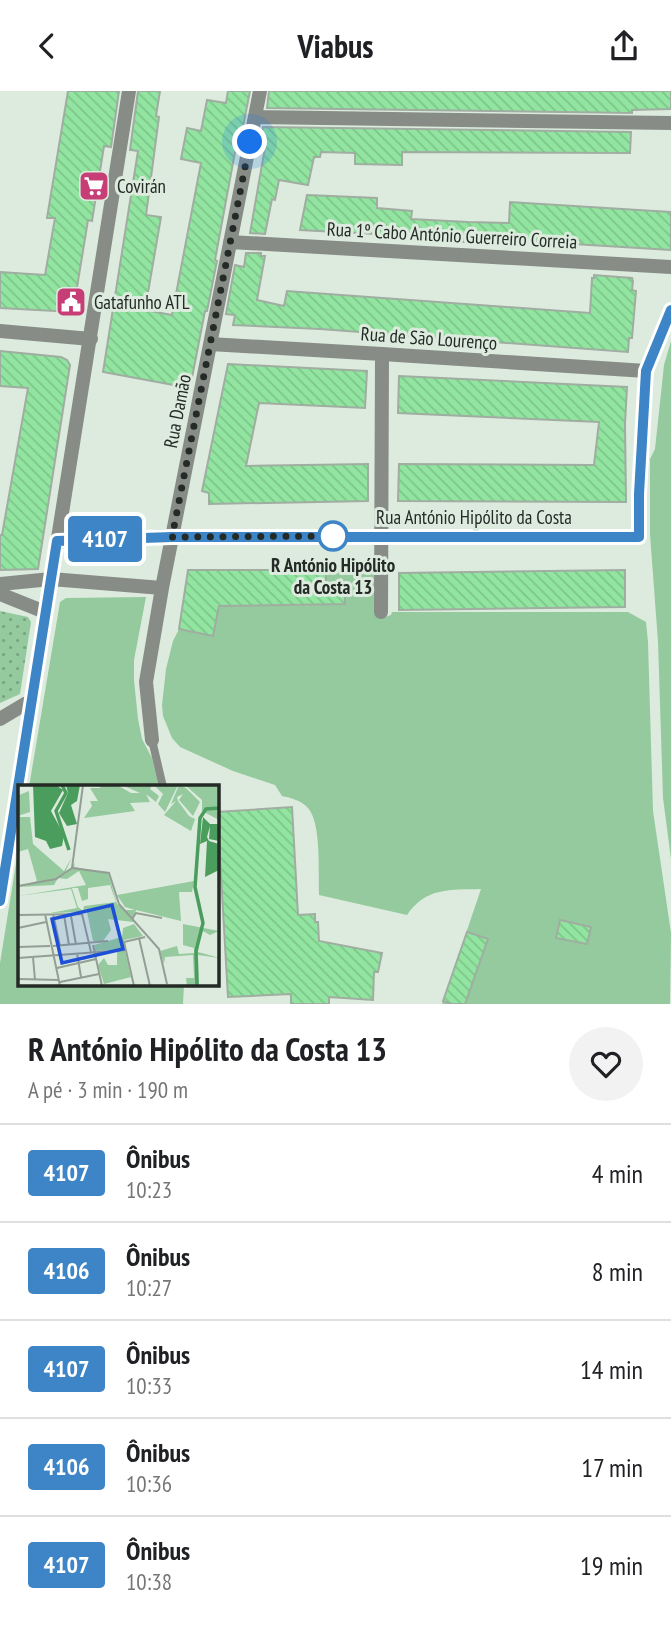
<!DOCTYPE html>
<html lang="pt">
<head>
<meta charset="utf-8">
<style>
	:root { --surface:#fff; --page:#f2f2f2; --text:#202124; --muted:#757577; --line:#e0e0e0 }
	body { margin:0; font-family:"PT Sans Narrow",sans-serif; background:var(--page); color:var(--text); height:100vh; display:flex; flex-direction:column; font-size:26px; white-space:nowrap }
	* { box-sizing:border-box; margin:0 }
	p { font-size:23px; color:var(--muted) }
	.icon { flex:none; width:38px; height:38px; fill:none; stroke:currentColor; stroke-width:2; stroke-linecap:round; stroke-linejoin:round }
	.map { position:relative; height:913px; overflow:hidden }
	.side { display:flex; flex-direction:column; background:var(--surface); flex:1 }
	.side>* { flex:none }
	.badge { padding:0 14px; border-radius:5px; font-size:24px; line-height:46px }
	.you { position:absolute; width:35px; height:35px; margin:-18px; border:5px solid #fff; border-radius:50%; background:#1a73e8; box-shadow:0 0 0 10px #1a73e833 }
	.map>.badge { position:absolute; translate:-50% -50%; box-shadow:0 0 0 4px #fff }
	.round { display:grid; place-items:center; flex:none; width:74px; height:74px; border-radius:37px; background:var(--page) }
	.summary { display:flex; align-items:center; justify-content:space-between; height:119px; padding:0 28px }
	h1 { font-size:33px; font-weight:700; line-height:52px }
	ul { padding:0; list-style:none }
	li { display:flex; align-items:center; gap:21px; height:98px; padding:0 28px; border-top:2px solid var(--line) }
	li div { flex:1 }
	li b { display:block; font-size:26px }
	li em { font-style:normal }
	li .badge { min-width:77px; font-weight:700; text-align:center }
	header { display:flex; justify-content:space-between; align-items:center; height:91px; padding:0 28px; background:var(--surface); font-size:32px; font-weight:700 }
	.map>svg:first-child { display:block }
	.green { fill:#94ca9d }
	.garden { fill:url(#garden-dots) }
	.building { fill:url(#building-back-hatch); stroke:#a0ada1; stroke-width:2 }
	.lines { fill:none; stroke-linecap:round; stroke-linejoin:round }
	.lane { stroke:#878c87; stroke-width:8 }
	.street { stroke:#878c87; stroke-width:14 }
	.line-casing { stroke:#fff; stroke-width:16 }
	.line { stroke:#3d85c6; stroke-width:10 }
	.walk { stroke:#242a25; stroke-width:7; stroke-dasharray:0 12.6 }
	.stop-dot { fill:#fff; stroke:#3d85c6; stroke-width:3.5 }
	.labels { text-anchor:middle; stroke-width:6; stroke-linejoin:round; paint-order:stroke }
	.poi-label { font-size:19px; fill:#242a25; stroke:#ddebde; text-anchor:start }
	.street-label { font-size:19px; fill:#242a25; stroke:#ddebde }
	.stop-label { font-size:19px; font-weight:bold; fill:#242a25; stroke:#ddebde }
	.inset-river { fill:none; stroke:#4b9d5d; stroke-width:3.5 }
	.inset-road { fill:none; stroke:#939e94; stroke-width:2 }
	.view { fill:#1d4ed8; fill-opacity:0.15; stroke:#1d4ed8; stroke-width:3.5 }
	.inset-edge { fill:none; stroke:#242a25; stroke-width:3.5 }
</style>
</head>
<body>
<header><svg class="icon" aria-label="back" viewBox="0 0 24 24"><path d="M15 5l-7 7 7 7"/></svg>Viabus<svg class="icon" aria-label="share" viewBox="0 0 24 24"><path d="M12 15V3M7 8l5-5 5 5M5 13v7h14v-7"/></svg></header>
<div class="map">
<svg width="671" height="913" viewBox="0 0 671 913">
	<defs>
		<pattern id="garden-dots" width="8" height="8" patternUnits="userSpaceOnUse" patternTransform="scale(1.75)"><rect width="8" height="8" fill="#94ca9d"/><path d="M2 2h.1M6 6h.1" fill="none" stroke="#79a480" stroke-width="1.8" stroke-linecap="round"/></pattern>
		<pattern id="building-back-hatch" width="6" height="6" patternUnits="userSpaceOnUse" patternTransform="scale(1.75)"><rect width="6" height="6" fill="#92e5a1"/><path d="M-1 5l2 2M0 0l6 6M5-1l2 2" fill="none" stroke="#7ec58a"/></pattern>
	</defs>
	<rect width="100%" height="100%" fill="#ddebde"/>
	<path class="green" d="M 671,250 L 671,768 L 663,707 L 658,551 L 650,443 L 650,368 L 655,358 L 664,274 Z
		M 362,469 L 374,475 L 385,526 L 391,524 L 392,521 L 628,521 L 646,531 L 648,551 L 653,720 L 671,842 L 670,913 L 442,913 L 481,798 C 450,799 426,796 407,824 L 319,804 C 318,783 322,730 307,716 C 300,709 291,707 282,705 L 275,694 L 233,680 L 180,656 L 172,647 L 163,625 L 162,614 L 166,578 L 173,550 L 179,538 L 213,545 L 219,515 L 326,514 L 326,479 L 344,476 L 348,470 Z
		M 146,506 L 134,569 L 134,589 L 138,628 L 142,648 L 152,667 L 159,696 L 29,696 L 60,511 L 66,507 Z
		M 19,754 L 19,894 L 184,894 L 183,913 L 0,913 L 0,872 Z"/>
	<path class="garden" d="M 0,520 L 28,526 L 31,531 L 20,603 L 0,612 Z"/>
	<path class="building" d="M 68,0 L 119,0 L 111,56 L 104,55 L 92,130 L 88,129 L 73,221 L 0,217 L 0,181 L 45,184 L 55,127 L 47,127 Z
		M 138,0 L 160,0 L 156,25 L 159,26 L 146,124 L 161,126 L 145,219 L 172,224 L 201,72 L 181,68 L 187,37 L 201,40 L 207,9 L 226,12 L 228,0 L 250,0 L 241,46 L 238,45 L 215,169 L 217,170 L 207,220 L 205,220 L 190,297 L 103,281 L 138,60 L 130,59 Z
		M 269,0 L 671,0 L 671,18 L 632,19 L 632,22 L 267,17 Z
		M 263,36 L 631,41 L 630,62 L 402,61 L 402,74 L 355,73 L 355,62 L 321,61 L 320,66 L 314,66 L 308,94 L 279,89 L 275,109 L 272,108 L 265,143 L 250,142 L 266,51 L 260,49 Z
		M 307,104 L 377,107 L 377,117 L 412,120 L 411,128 L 468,131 L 509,132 L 510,111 L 671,121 L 671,159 L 491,148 L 491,152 L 439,150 L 375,146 L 375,143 L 300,139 Z
		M 246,162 L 261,162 L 261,165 L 265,165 L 257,209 L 284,215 L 287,200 L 590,222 L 592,187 L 594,187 L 594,184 L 632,187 L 633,190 L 632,199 L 636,200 L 632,247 L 629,247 L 628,261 L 320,238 L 233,234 L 235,224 L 226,223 L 235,174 L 244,176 Z
		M 0,260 L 61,266 L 67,269 L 70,274 L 38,478 L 0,479 L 0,444 L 2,444 L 28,297 L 0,295 Z
		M 228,273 L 367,280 L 365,317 L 259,312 L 246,375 L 368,373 L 368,410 L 209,413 L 209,402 L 202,400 Z
		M 399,285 L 627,296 L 625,333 L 626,411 L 398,410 L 399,373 L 594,374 L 599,331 L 398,322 Z
		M 188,479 L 326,479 L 326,498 L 345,498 L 345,513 L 219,515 L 213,545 L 179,538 Z
		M 625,479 L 625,516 L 399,519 L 399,482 Z
		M 292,716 L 298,824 L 315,823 L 315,831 L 318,831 L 319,850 L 382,862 L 378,881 L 374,881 L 373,909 L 329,906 L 329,913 L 291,913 L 291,903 L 228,906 L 219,750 L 217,750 L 217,721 Z
		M 560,829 L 591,836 L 587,853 L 556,847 Z
		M 467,841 L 488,848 L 465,913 L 452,913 L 443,910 Z"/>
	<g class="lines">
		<path class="lane" d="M 152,649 L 163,696"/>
		<path class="street" d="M 255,26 L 671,32
			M 230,151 L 671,176
			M 0,240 L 91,248
			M 210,253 L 382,263 L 646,280
			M 57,451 L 172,445 L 639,446 L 639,403 L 646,280 L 671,219
			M 0,493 L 51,488 L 162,497
			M 0,503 L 45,521
			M 381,521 L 382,263
			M 0,628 L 25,613 L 31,612
			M 152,649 L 146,591 L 162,497 L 260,0
			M 0,810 C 43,540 87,270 129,0"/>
	</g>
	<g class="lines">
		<g class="line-casing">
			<path id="line" d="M 0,810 L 57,450 L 172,446 L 639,446 L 639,403 L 646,280 L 671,219"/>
		</g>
		<use href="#line" class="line"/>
		<path class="walk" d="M 250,51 L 172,446 L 333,445"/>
	</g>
	<defs>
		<g id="supermarket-square" transform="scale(1.575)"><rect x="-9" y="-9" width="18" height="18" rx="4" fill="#c73e77" stroke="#ddebde"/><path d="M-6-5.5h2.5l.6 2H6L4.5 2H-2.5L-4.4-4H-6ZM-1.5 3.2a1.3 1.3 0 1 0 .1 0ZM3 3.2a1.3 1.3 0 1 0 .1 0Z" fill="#fff"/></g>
		<g id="civic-square" transform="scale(1.575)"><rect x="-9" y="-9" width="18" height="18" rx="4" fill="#c73e77" stroke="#ddebde"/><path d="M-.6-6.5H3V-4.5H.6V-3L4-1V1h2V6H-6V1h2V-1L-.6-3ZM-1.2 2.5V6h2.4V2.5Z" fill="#fff"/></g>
	</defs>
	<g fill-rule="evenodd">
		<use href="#supermarket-square" x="94" y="95"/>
		<use href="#civic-square" x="71" y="211"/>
	</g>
	<circle class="stop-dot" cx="333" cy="445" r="14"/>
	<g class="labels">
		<g class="poi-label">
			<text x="117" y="102">Covirán</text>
			<text x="94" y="218">Gatafunho ATL</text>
		</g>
		<g class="street-label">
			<text transform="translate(452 144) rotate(3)" y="7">Rua 1º Cabo António Guerreiro Correia</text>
			<text transform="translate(429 247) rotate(4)" y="7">Rua de São Lourenço</text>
			<text transform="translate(177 320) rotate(-79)" y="7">Rua Damão</text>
			<text x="474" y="433">Rua António Hipólito da Costa</text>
		</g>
		<g class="stop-label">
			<text x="333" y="481">R António Hipólito<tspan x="333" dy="22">da Costa 13</tspan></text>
		</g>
	</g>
	<g transform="translate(18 694)">
		<rect width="201" height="201" fill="#ddebde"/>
		<path d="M 11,6 L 12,27 L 0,31 L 1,10 ZM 0,32 L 12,32 L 15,59 L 46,86 L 54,72 L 46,90 L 57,78 L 56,82 L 90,88 L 99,119 L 107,125 L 117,125 L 107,122 L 99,110 L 176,96 L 174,107 L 161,107 L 163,136 L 118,125 L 115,137 L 90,134 L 93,145 L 85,156 L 75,156 L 69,127 L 32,128 L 59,123 L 53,104 L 0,111 L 68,100 L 61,86 L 49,94 L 40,93 L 36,100 L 0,102 L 19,96 L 10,64 L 0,67 ZM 92,100 L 98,117 L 66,121 L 65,126 L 60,122 L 54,103 L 60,103 L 64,116 L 70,114 L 70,103 ZM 116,139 L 125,151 L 106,155 L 107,164 L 77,166 L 76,160 L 104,152 L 105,143 ZM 165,139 L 201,146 L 192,150 L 185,146 L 182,152 L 180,167 L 202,173 L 180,170 L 181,201 L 169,201 L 168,193 L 176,193 L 175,170 L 147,172 L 146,179 L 142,166 L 159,161 L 161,169 L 176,168 L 176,163 L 165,160 ZM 99,166 L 107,166 L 113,192 L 86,199 L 80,180 L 86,173 L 90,180 L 99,180 Z" fill="#94ca9d" fill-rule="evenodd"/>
		<path d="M 79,0 L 99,0 L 113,8 L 122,8 L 104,0 L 134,0 L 132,4 L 141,11 L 138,17 L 128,9 L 132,17 L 112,18 L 117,26 L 66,33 L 74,21 L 72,16 L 80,16 L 72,3 L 83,3 ZM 136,0 L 160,0 L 147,27 L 140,19 L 145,9 ZM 161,0 L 168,3 L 182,17 L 175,31 L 161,15 L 165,9 L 159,12 L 160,16 L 171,31 L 177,34 L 173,46 L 146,30 L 158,16 L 153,19 ZM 167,0 L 201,0 L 201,35 L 184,26 L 184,15 Z" fill="#94ca9d"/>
		<path d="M 15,0 L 38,0 L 45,5 L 33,26 L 46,50 L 44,61 L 32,64 L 28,56 L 17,52 ZM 48,0 L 62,0 L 59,16 L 53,20 L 59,39 L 49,41 L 41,28 L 50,8 ZM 185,32 L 192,39 L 202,39 L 201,56 L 191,54 L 192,41 L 189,52 L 191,56 L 201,59 L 201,85 L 187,92 L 189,56 L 182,59 Z" fill="#4b9d5d"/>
		<path class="inset-river" d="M 44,0 L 48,8 L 38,26 L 51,65M 179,201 L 178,166 L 185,138 L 177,102 L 182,33 L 188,24 L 202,23"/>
		<path class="inset-road" d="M 54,83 L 91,88 L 101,119 L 141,164 L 149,199M 0,101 L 38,94 L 54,83 L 65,0M 27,129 L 42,201M 35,129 L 42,161M 0,130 L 64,129 L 73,167M 46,130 L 51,160M 53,131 L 58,160M 114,134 L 118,128 L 144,133M 0,143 L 28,137M 121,153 L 132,201M 75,160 L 84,201M 35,161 L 90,156M 0,162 L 32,161M 59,168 L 63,192M 15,172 L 17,195M 0,173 L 108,165M 39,183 L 78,174M 1,194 L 41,195M 42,197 L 81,189M 116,201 L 106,157 L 127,152"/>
		<path class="view" d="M 94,120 L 105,164 L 44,178 L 34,134 Z"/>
		<rect width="201" height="201" class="inset-edge"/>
	</g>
</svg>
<div class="you" style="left:250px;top:51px"></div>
<b class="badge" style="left:105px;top:448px;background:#3d85c6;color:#fff">4107</b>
</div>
<section class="side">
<div class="summary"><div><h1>R António Hipólito da Costa 13</h1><p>A pé · 3 min · 190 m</p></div><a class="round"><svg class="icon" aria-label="heart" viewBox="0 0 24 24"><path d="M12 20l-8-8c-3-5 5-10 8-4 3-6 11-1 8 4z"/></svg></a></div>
<ul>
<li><span class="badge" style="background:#3d85c6;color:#fff">4107</span><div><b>Ônibus</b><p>10:23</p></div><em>4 min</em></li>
<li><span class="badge" style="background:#3d85c6;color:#fff">4106</span><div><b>Ônibus</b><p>10:27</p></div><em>8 min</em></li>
<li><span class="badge" style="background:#3d85c6;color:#fff">4107</span><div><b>Ônibus</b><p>10:33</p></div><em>14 min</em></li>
<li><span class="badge" style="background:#3d85c6;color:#fff">4106</span><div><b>Ônibus</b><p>10:36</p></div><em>17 min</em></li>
<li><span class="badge" style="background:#3d85c6;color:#fff">4107</span><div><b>Ônibus</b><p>10:38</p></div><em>19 min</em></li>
</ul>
</section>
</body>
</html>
